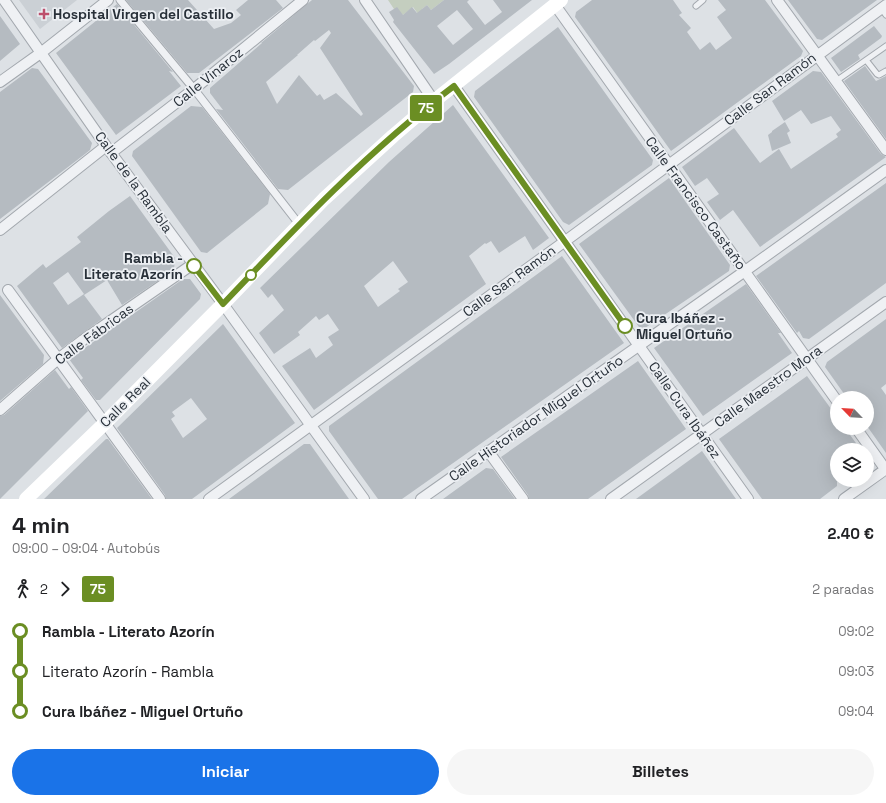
<!DOCTYPE html>
<html lang="es">
<head>
<meta charset="utf-8">
<style>
	:root { --surface:#fff; --page:#f6f6f6; --text:#202124; --muted:#757577; --accent:#1a73e8 }
	body { margin:0; font-family:"Space Grotesk",sans-serif; background:var(--page); color:var(--text); height:100vh; display:flex; flex-direction:column; font-size:15px; white-space:nowrap }
	* { box-sizing:border-box; margin:0 }
	p { font-size:13px; color:var(--muted) }
	.icon { flex:none; width:22px; height:22px; fill:none; stroke:currentColor; stroke-width:2; stroke-linecap:round; stroke-linejoin:round }
	.map { position:relative; height:499px; overflow:hidden }
	.details { display:flex; flex-direction:column; background:var(--surface); flex:1 }
	.details>* { flex:none }
	.badge { padding:0 8px; border-radius:3px; font-size:14px; line-height:26px }
	.needle { width:26px; rotate:295deg }
	.buttons { position:absolute; left:830px; top:391px; display:grid; gap:8px }
	.buttons a { display:grid; place-items:center; width:44px; height:44px; border-radius:50%; background:var(--surface); box-shadow:0 4px 16px #0002; font-size:20px }
	.map>.badge { position:absolute; translate:-50% -50%; box-shadow:0 0 0 2px #fff }
	.legs { display:flex; align-items:center; gap:6px; height:44px; padding:0 12px; font-size:13px }
	.legs p { margin-inline-start:auto }
	.overview { display:flex; align-items:center; justify-content:space-between; height:68px; padding:0 12px }
	h1 { font-size:22px; font-weight:600; line-height:30px }
	.primary-button { display:flex; gap:8px; margin-top:auto; padding:8px 12px }
	.primary-button a { flex:1; height:46px; border-radius:24px; background:var(--accent); color:#fff; font-size:16px; font-weight:600; line-height:46px; text-align:center }
	.primary-button a+a { background:var(--page); color:var(--text) }
	ul { padding:0 12px; list-style:none }
	li { display:flex; align-items:center; gap:14px; height:40px; font-size:15px }
	li i { display:grid; place-items:center; width:6px; height:100%; margin:0 5px; background:currentColor }
	li i::after { content:''; width:10px; height:10px; margin:-5px; border:3px solid; border-radius:50%; background:var(--surface) }
	li p { margin-inline-start:auto }
	li:first-child i { background:linear-gradient(#0000 50%,currentColor 0) }
	li:last-child i { background:linear-gradient(currentColor 50%,#0000 0) }
	.map>svg:first-child { display:block }
	.built { fill:#cbd0d5 }
	.green { fill:#c4cebf }
	.building { fill:#b5bbc1; fill-rule:evenodd }
	.lines { fill:none; stroke-linecap:round; stroke-linejoin:round }
	.service-casing { stroke:#a3a8ae; stroke-width:7 }
	.pedestrian-casing { stroke:#a3a8ae; stroke-width:9 }
	.minor-casing { stroke:#a3a8ae; stroke-width:12 }
	.service { stroke:#eff1f4; stroke-width:5 }
	.pedestrian { stroke:#eff1f4; stroke-width:7 }
	.minor { stroke:#eff1f4; stroke-width:10 }
	.secondary { stroke:#fff; stroke-width:14 }
	.line-1-casing { stroke:#fff; stroke-width:9 }
	.line-1 { stroke:#6b8e23; stroke-width:6 }
	.poi-dot { fill:#bd4f6c; stroke:#eceff3; stroke-width:1.5 }
	.stop-1-dot { fill:#fff; stroke:#6b8e23; stroke-width:2 }
	.labels { text-anchor:middle; stroke-width:3.5; stroke-linejoin:round; paint-order:stroke }
	.poi-label { font-size:14px; font-weight:bold; fill:#283039; stroke:#eceff3; text-anchor:start }
	.street-label { font-size:14px; fill:#283039; stroke:#eceff3 }
	.stop-label { font-size:14px; font-weight:bold; fill:#283039; stroke:#eceff3; text-anchor:end }
</style>
</head>
<body>
<div class="map">
<svg width="886" height="499" viewBox="0 0 886 499">
	<rect width="100%" height="100%" fill="#dde1e5"/>
	<path class="built" d="M 19,0 L 77,0 L 40,29 Z"/>
	<path class="green" d="M 388,0 L 444,0 L 431,10 L 427,5 L 422,9 L 421,18 L 413,7 L 403,15 L 394,9 Z"/>
	<path class="building" d="M 126,0 L 188,0 L 214,29 L 231,23 L 241,15 L 236,10 L 248,0 L 276,0 L 283,8 L 199,73 L 187,73 Z
		M 312,0 L 348,0 L 414,86 L 413,92 L 288,190 L 278,189 L 216,109 L 223,110 L 210,93 L 210,88 L 262,43 L 261,43 ZM 329,30 L 331,33 L 320,48 L 363,114 L 361,116 L 336,93 L 324,100 L 320,94 L 317,96 L 299,75 L 277,104 L 266,82 L 298,55 L 297,55 L 314,40 L 315,41 Z
		M 444,0 L 469,0 L 467,2 L 485,25 L 502,12 L 493,0 L 532,0 L 449,64 L 434,74 L 393,22 L 394,20 L 389,12 L 397,7 L 403,15 L 412,7 L 417,13 L 427,5 L 431,10 ZM 457,10 L 473,29 L 453,45 L 437,26 Z
		M 592,0 L 673,0 L 682,13 L 679,15 L 691,28 L 687,32 L 700,50 L 710,42 L 716,50 L 732,38 L 717,17 L 726,10 L 718,0 L 765,0 L 803,51 L 801,56 L 671,151 L 575,17 L 576,12 Z
		M 788,0 L 877,0 L 822,40 L 817,39 Z
		M 117,4 L 173,72 L 169,71 L 181,86 L 116,135 L 56,53 Z
		M 0,16 L 20,44 L 0,61 Z
		M 874,26 L 882,36 L 881,38 L 858,55 L 860,59 L 841,72 L 831,58 Z
		M 558,27 L 653,160 L 652,165 L 569,225 L 563,222 L 474,97 L 475,91 Z
		M 865,66 L 876,81 L 886,76 L 886,139 L 844,81 Z
		M 32,68 L 38,69 L 92,143 L 90,150 L 85,154 L 0,219 L 0,92 Z
		M 813,71 L 821,72 L 881,154 L 886,157 L 760,247 L 733,210 L 720,220 L 707,202 L 719,194 L 707,178 L 695,186 L 682,167 L 734,128 L 760,163 L 779,149 L 791,169 L 838,137 L 836,134 L 841,130 L 831,116 L 811,124 L 801,110 L 784,121 L 772,101 Z
		M 453,105 L 549,238 L 533,250 L 525,236 L 499,253 L 491,241 L 486,244 L 485,243 L 469,256 L 486,284 L 314,410 L 282,366 L 310,348 L 316,358 L 333,345 L 328,337 L 339,330 L 328,314 L 319,320 L 316,316 L 298,332 L 300,335 L 274,354 L 259,333 L 284,310 L 272,294 L 268,298 L 260,288 L 389,162 ZM 393,261 L 408,282 L 398,289 L 400,291 L 378,307 L 364,286 Z
		M 191,106 L 202,107 L 270,194 L 268,204 L 207,253 L 201,252 L 132,156 L 133,151 Z
		M 785,122 L 790,131 L 787,133 L 791,143 L 772,151 L 768,135 L 772,132 L 772,131 Z
		M 669,178 L 730,265 L 729,271 L 645,328 L 639,327 L 579,244 Z
		M 886,183 L 886,283 L 809,339 L 803,338 L 799,331 L 797,333 L 756,276 Z
		M 130,196 L 175,258 L 174,270 L 122,305 L 107,280 L 84,295 L 102,319 L 62,348 L 17,286 L 43,264 L 46,268 L 81,242 L 77,237 L 109,211 ZM 68,272 L 84,294 L 68,305 L 53,283 Z
		M 562,256 L 624,343 L 402,499 L 378,499 L 329,431 L 329,426 Z
		M 183,279 L 190,279 L 201,294 L 200,299 L 100,400 L 96,400 L 81,380 L 83,378 L 69,359 Z
		M 746,284 L 781,333 L 778,333 L 792,353 L 703,416 L 654,348 Z
		M 0,295 L 44,355 L 43,364 L 0,401 Z
		M 886,319 L 886,384 L 881,388 L 886,395 L 886,453 L 867,426 L 867,398 L 847,398 L 825,367 L 827,362 Z
		M 223,324 L 295,423 L 192,499 L 166,499 L 165,495 L 117,428 ZM 191,398 L 207,419 L 183,438 L 171,419 L 175,416 L 172,412 Z
		M 638,361 L 686,429 L 588,499 L 529,499 L 528,495 L 501,457 Z
		M 55,370 L 69,389 L 71,387 L 88,411 L 0,499 L 0,416 L 4,415 Z
		M 807,376 L 837,417 L 837,428 L 845,428 L 861,450 L 837,450 L 837,486 L 820,499 L 762,499 L 719,439 Z
		M 106,439 L 108,439 L 152,499 L 44,499 Z
		M 304,444 L 310,444 L 349,499 L 229,499 Z
		M 702,451 L 736,499 L 636,499 Z
		M 486,468 L 493,469 L 515,499 L 443,499 Z"/>
	<g class="lines">
		<g class="service-casing">
			<path id="service" d="M 696,6 L 703,0
				M 881,8 L 886,15
				M 866,60 L 877,74 L 879,75 L 886,71
				M 836,81 L 886,46"/>
		</g>
		<g class="pedestrian-casing">
			<path id="pedestrian" d="M 120,0 L 194,89 L 299,224"/>
		</g>
		<g class="minor-casing">
			<path id="minor" d="M 4,0 L 106,146 L 223,304 L 364,499
				M 365,0 L 434,101
				M 777,0 L 886,150
				M 555,5 L 837,401
				M 0,82 L 42,52 L 108,0
				M 454,86 L 748,499
				M 111,153 L 194,89 L 303,0
				M 0,230 L 106,146
				M 8,290 L 160,499
				M 0,410 L 58,359 L 83,340 L 193,264
				M 856,428 L 886,470
				M 488,451 L 523,499
				M 209,499 L 564,242 L 886,5
				M 421,499 L 745,271 L 886,170
				M 611,499 L 886,302
				M 844,499 L 886,469"/>
		</g>
		<use href="#service" class="service"/>
		<use href="#pedestrian" class="pedestrian"/>
		<use href="#minor" class="minor"/>
		<path class="secondary" d="M 26,499 L 105,423 L 223,304 L 324,199 L 393,136 L 434,101 L 561,0"/>
	</g>
	<g class="lines">
		<g class="line-1-casing">
			<path id="line-1" d="M 194,266 L 223,304 C 296,227 369,150 454,86 L 625,326"/>
		</g>
		<use href="#line-1" class="line-1"/>
	</g>
	<path class="poi-dot" d="M42 8h4v4h4v4h-4v4h-4v-4h-4v-4h4z"/>
	<g class="stop-1-dot">
		<circle cx="194" cy="266" r="7"/>
		<circle cx="251" cy="275" r="5"/>
		<circle cx="625" cy="326" r="7"/>
	</g>
	<g class="labels">
		<g class="poi-label">
			<text x="53" y="19">Hospital Virgen del Castillo</text>
		</g>
		<g class="street-label">
			<text transform="translate(208 77) rotate(-39)" y="5">Calle Vinaroz</text>
			<text transform="translate(770 89) rotate(-37)" y="5">Calle San Ramón</text>
			<text transform="translate(134 182) rotate(54)" y="5">Calle de la Rambla</text>
			<text transform="translate(696 203) rotate(54)" y="5">Calle Francisco Castaño</text>
			<text transform="translate(509 281) rotate(-36)" y="5">Calle San Ramón</text>
			<text transform="translate(94 334) rotate(-36)" y="5">Calle Fábricas</text>
			<text transform="translate(768 386) rotate(-36)" y="5">Calle Maestro Mora</text>
			<text transform="translate(125 402) rotate(-45)" y="5">Calle Real</text>
			<text transform="translate(685 410) rotate(55)" y="5">Calle Cura Ibáñez</text>
			<text transform="translate(536 418) rotate(-35)" y="5">Calle Historiador Miguel Ortuño</text>
		</g>
		<g class="stop-label">
			<text x="183" y="263">Rambla -<tspan x="183" dy="16">Literato Azorín</tspan></text>
			<text x="636" y="323" text-anchor="start">Cura Ibáñez -<tspan x="636" dy="16">Miguel Ortuño</tspan></text>
		</g>
	</g>
</svg>
<div class="buttons">
<a><svg class="needle" viewBox="-14 -14 28 28"><path d="M0-13l5 13h-10z" fill="#e53935"/><path d="M0 13l5-13h-10z" fill="#757577"/></svg></a>
<a><svg class="icon" aria-label="layers" viewBox="0 0 24 24"><path d="M12 4l9 5-9 5-9-5zM3 14l9 5 9-5"/></svg></a>
</div>
<b class="badge" style="left:426px;top:108px;background:#6b8e23;color:#fff">75</b>
</div>
<section class="details">
<div class="overview"><div><h1>4 min</h1><p>09:00 – 09:04 · Autobús</p></div><b>2.40 €</b></div>
<div class="legs"><svg class="icon" aria-label="walk" viewBox="0 0 24 24"><circle cx="13" cy="4" r="2"/><path d="M13 8l-2 6 4 7M11 14l-3 7M7 12l3-4h3l4 4"/></svg>2<svg class="icon" aria-label="forward" viewBox="0 0 24 24"><path d="M9 5l7 7-7 7"/></svg><b class="badge" style="background:#6b8e23;color:#fff">75</b><p>2 paradas</p></div>
<ul>
<li><i style="color:#6b8e23"></i><b>Rambla - Literato Azorín</b><p>09:02</p></li>
<li><i style="color:#6b8e23"></i><span>Literato Azorín - Rambla</span><p>09:03</p></li>
<li><i style="color:#6b8e23"></i><b>Cura Ibáñez - Miguel Ortuño</b><p>09:04</p></li>
</ul>
<div class="primary-button"><a>Iniciar</a><a>Billetes</a></div>
</section>
</body>
</html>
